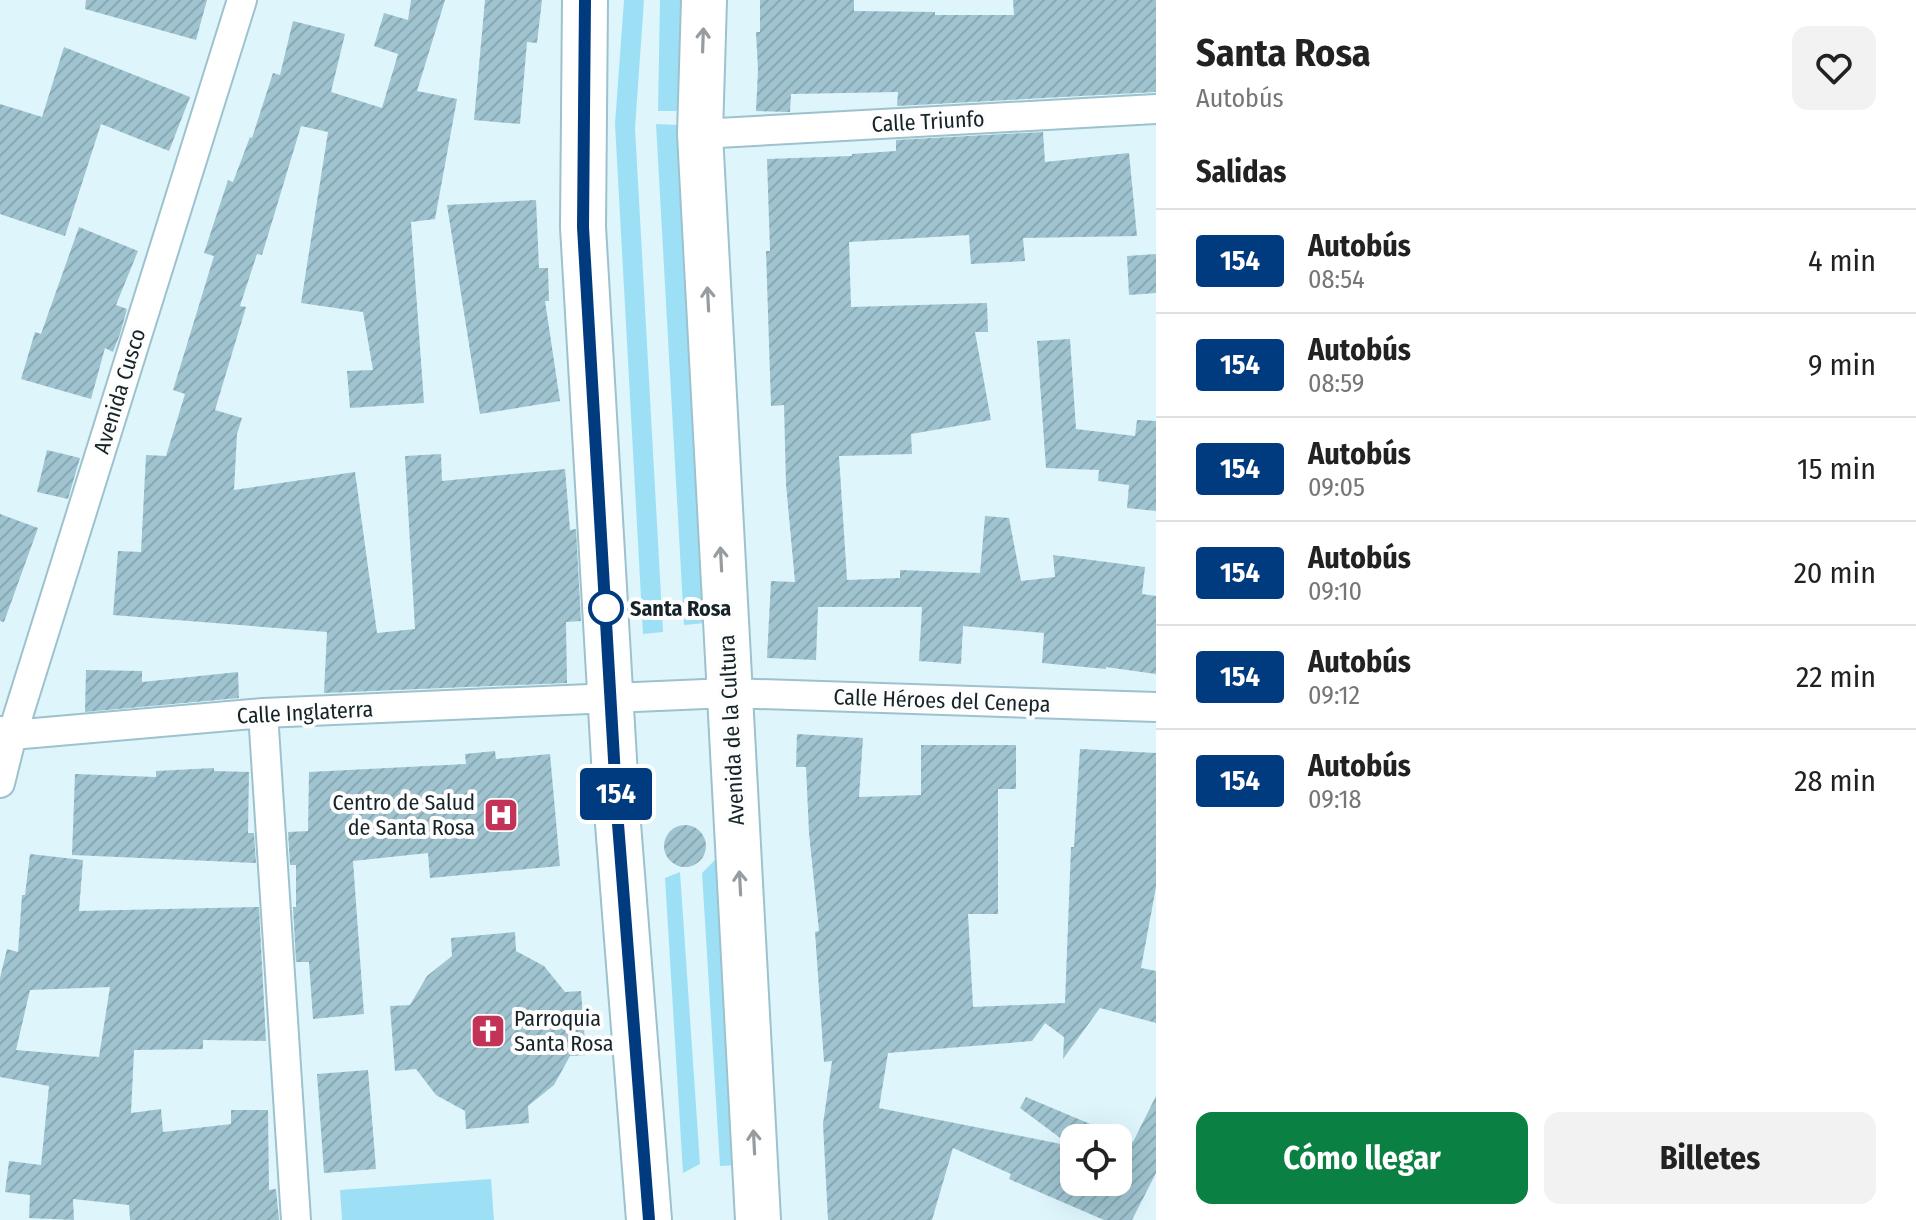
<!DOCTYPE html>
<html lang="es">
<head>
<meta charset="utf-8">
<style>
	:root { --surface:#fff; --page:#f2f2f2; --text:#222; --muted:#767676; --line:#e0e0e0; --accent:#0b8043 }
	body { margin:0; font-family:"Fira Sans Condensed",sans-serif; background:var(--page); color:var(--text); height:100vh; display:flex; flex-direction:column; font-size:30px; white-space:nowrap }
	* { box-sizing:border-box; margin:0 }
	p { font-size:26px; color:var(--muted) }
	.icon { flex:none; width:44px; height:44px; fill:none; stroke:currentColor; stroke-width:2; stroke-linecap:round; stroke-linejoin:round }
	.map { position:relative; flex:1; overflow:hidden }
	.drawer { display:flex; flex-direction:column; background:var(--surface); width:760px }
	.drawer>* { flex:none }
	.badge { padding:0 16px; border-radius:6px; font-size:28px; line-height:52px }
	.buttons { position:absolute; left:1060px; top:1124px; display:grid; gap:16px }
	.buttons a { display:grid; place-items:center; width:72px; height:72px; border-radius:16px; background:var(--surface); box-shadow:0 8px 32px #0002; font-size:40px }
	.map>.badge { position:absolute; translate:-50% -50%; box-shadow:0 0 0 4px #fff }
	h2 { padding:0 40px; font-size:30px; line-height:72px }
	.round { display:grid; place-items:center; flex:none; width:84px; height:84px; border-radius:16px; background:var(--page) }
	.head { display:flex; align-items:center; justify-content:space-between; height:136px; padding:0 40px }
	h1 { font-size:38px; font-weight:700; line-height:60px }
	.button { display:flex; gap:16px; margin-top:auto; padding:16px 40px }
	.button a { flex:1; height:92px; border-radius:16px; background:var(--accent); color:#fff; font-size:32px; font-weight:700; line-height:92px; text-align:center }
	.button a+a { background:var(--page); color:var(--text) }
	ul { padding:0; list-style:none }
	li { display:flex; align-items:center; gap:24px; height:104px; padding:0 40px; border-top:2px solid var(--line) }
	li div { flex:1 }
	li b { display:block; font-size:30px }
	li em { font-style:normal }
	li .badge { min-width:88px; font-weight:700; text-align:center }
	main { display:flex; flex:1; min-height:0 }
	.map>svg:first-child { display:block }
	.grass { fill:#9de0f6 }
	.building { fill:url(#building-hatch); fill-rule:evenodd }
	.lines { fill:none; stroke-linecap:round; stroke-linejoin:round }
	.minor-casing { stroke:#9dc2ce; stroke-width:32 }
	.trunk-casing { stroke:#9dc2ce; stroke-width:48 }
	.minor { stroke:#fff; stroke-width:28 }
	.trunk { stroke:#fff; stroke-width:44 }
	.oneway { stroke:#969c9f }
	.line-casing { stroke:#fff; stroke-width:18 }
	.line { stroke:#003b80; stroke-width:12 }
	.stop-dot { fill:#fff; stroke:#003b80; stroke-width:4 }
	.labels { text-anchor:middle; stroke-width:8; stroke-linejoin:round; paint-order:stroke }
	.street-label { font-size:22px; fill:#162429; stroke:#fdfdfd }
	.stop-label { font-size:22px; font-weight:bold; fill:#162429; stroke:#fdfdfd; text-anchor:start }
	.poi-label { font-size:22px; fill:#162429; stroke:#fdfdfd; text-anchor:end }
</style>
</head>
<body>
<main>
<div class="map">
<svg width="1156" height="1220" viewBox="0 0 1156 1220">
	<defs>
		<pattern id="building-hatch" width="6" height="6" patternUnits="userSpaceOnUse" patternTransform="scale(2)"><rect width="6" height="6" fill="#9fc4d0"/><path d="M-1 1l2-2M0 6l6-6M5 7l2-2" fill="none" stroke="#88a8b3"/></pattern>
	</defs>
	<rect width="100%" height="100%" fill="#def5fc"/>
	<path class="grass" d="M 624,0 L 644,0 L 635,128 L 663,632 L 643,634 L 615,124 Z
		M 660,0 L 681,0 L 678,111 L 658,111 Z
		M 656,124 L 678,125 L 705,623 L 684,625 Z
		M 720,855 L 741,1165 L 720,1166 L 702,873 Z
		M 680,872 L 700,1164 L 683,1173 L 665,878 Z
		M 491,1179 L 494,1220 L 342,1220 L 340,1190 Z"/>
	<path class="building" d="M 86,0 L 207,0 L 196,40 L 85,9 Z
		M 411,0 L 445,0 L 417,91 L 457,99 L 435,219 L 411,222 L 424,403 L 350,408 L 347,371 L 373,370 L 363,312 L 301,303 L 328,132 L 301,126 L 262,255 L 257,254 L 240,306 L 246,307 L 215,410 L 242,418 L 237,434 L 234,490 L 355,472 L 377,633 L 415,629 L 405,456 L 441,454 L 442,481 L 565,469 L 570,530 L 576,529 L 581,621 L 566,622 L 567,683 L 324,693 L 327,632 L 113,615 L 118,551 L 141,552 L 146,455 L 166,456 L 185,394 L 173,390 L 214,256 L 204,253 L 228,180 L 233,182 L 250,137 L 252,138 L 273,73 L 280,75 L 293,21 L 345,34 L 331,92 L 382,108 L 398,54 L 374,46 L 384,13 L 408,20 Z
		M 485,0 L 542,0 L 537,43 L 527,42 L 520,124 L 474,120 Z
		M 760,0 L 854,0 L 854,11 L 935,12 L 935,15 L 1014,15 L 1013,0 L 1156,0 L 1156,92 L 897,106 L 898,92 L 791,94 L 790,112 L 756,111 L 758,70 L 756,32 L 760,32 Z
		M 64,47 L 190,97 L 169,151 L 101,124 L 65,236 L 0,214 L 0,104 L 42,117 Z
		M 1043,132 L 1045,162 L 1129,153 L 1137,236 L 1023,238 L 1025,261 L 971,264 L 969,235 L 849,242 L 851,307 L 987,303 L 988,332 L 975,332 L 991,420 L 911,434 L 912,454 L 839,456 L 847,580 L 900,578 L 900,570 L 980,573 L 985,516 L 1009,518 L 1021,581 L 1055,577 L 1053,555 L 1145,567 L 1142,594 L 1156,596 L 1156,674 L 1106,667 L 1106,669 L 1042,663 L 1044,633 L 963,626 L 961,664 L 919,661 L 922,607 L 818,607 L 816,660 L 767,658 L 771,581 L 795,582 L 786,484 L 784,405 L 771,406 L 766,251 L 770,251 L 767,159 L 852,156 L 852,154 L 896,151 L 896,140 Z
		M 536,200 L 539,268 L 548,268 L 549,301 L 545,301 L 560,401 L 480,414 L 447,205 Z
		M 79,227 L 138,251 L 116,305 L 127,309 L 120,334 L 113,352 L 105,348 L 91,399 L 21,379 L 35,332 L 41,334 Z
		M 1156,254 L 1156,293 L 1129,295 L 1127,256 Z
		M 1070,339 L 1076,429 L 1135,436 L 1137,420 L 1156,421 L 1156,511 L 1127,508 L 1129,485 L 1098,481 L 1099,470 L 1046,468 L 1037,341 Z
		M 47,450 L 80,458 L 68,499 L 37,492 Z
		M 0,514 L 38,528 L 4,622 L 0,621 Z
		M 86,670 L 142,671 L 142,682 L 238,672 L 239,698 L 85,712 Z
		M 797,734 L 863,738 L 859,797 L 921,795 L 921,745 L 1016,745 L 1016,789 L 998,789 L 998,914 L 968,914 L 973,1007 L 1065,1003 L 1071,847 L 1074,847 L 1080,749 L 1156,753 L 1156,887 L 1141,968 L 1156,971 L 1156,1023 L 1100,1008 L 1063,1059 L 1064,1037 L 1045,1023 L 1032,1041 L 888,1053 L 879,1108 L 1071,1146 L 1020,1108 L 1026,1097 L 1133,1142 L 1156,1096 L 1156,1173 L 1132,1220 L 1104,1220 L 1009,1179 L 1011,1174 L 953,1148 L 932,1220 L 828,1220 L 823,1124 L 832,1061 L 824,1062 L 815,932 L 819,931 L 809,833 L 806,767 L 796,767 ZM 1074,1138 L 1118,1138 L 1118,1182 L 1074,1182 Z
		M 495,751 L 496,759 L 550,754 L 560,866 L 430,878 L 428,853 L 353,861 L 364,1014 L 313,1019 L 309,962 L 296,962 L 293,907 L 296,907 L 296,865 L 290,865 L 288,832 L 308,831 L 309,772 L 466,764 L 465,754 Z
		M 214,768 L 214,771 L 249,772 L 248,833 L 254,833 L 256,863 L 72,855 L 75,774 L 156,777 L 156,771 Z
		M664 846a21 21 0 1 1 42 0a21 21 0 1 1-42 0Z
		M 30,854 L 83,860 L 79,911 L 259,907 L 266,1041 L 203,1040 L 203,1049 L 134,1050 L 131,1113 L 161,1109 L 163,1132 L 231,1124 L 231,1110 L 268,1110 L 269,1190 L 276,1189 L 279,1220 L 130,1220 L 129,1205 L 73,1199 L 74,1220 L 29,1218 L 30,1195 L 5,1192 L 9,1161 L 41,1165 L 49,1086 L 0,1077 L 0,978 L 7,949 L 18,952 L 22,895 L 25,895 ZM 110,987 L 99,1057 L 16,1050 L 30,990 Z
		M 515,932 L 516,951 L 544,966 L 565,992 L 581,991 L 586,1055 L 570,1056 L 554,1085 L 528,1106 L 529,1123 L 466,1129 L 465,1111 L 436,1095 L 416,1069 L 395,1071 L 390,1006 L 410,1005 L 427,976 L 452,956 L 451,938 Z
		M 368,1070 L 376,1169 L 324,1173 L 317,1074 Z"/>
	<g class="lines">
		<g class="minor-casing">
			<path id="minor" d="M 700,134 L 1156,109
				M 263,713 L 296,1220
				M 0,731 L 12,735 L 263,713 L 728,693 L 1156,707
				M 0,783 L 12,735 L 242,0"/>
		</g>
		<g class="trunk-casing">
			<path id="trunk" d="M 585,0 L 583,227 L 617,811 L 649,1220
				M 704,0 L 700,134 L 758,1220"/>
		</g>
		<use href="#minor" class="minor"/>
		<use href="#trunk" class="trunk"/>
	</g>
	<defs><path id="oneway-shaft" d="M-6 0H5M1.5-3L5.5 0L1.5 3" fill="none" stroke-width="1.6" stroke-linecap="round" stroke-linejoin="round" transform="scale(2)"/></defs>
	<g class="oneway">
		<use href="#oneway-shaft" transform="translate(703 40) rotate(-88)"/>
		<use href="#oneway-shaft" transform="translate(708 299) rotate(-93)"/>
		<use href="#oneway-shaft" transform="translate(721 559) rotate(-93)"/>
		<use href="#oneway-shaft" transform="translate(740 883) rotate(-93)"/>
		<use href="#oneway-shaft" transform="translate(754 1142) rotate(-93)"/>
	</g>
	<g class="lines">
		<g class="line-casing">
			<path id="line" d="M 585,0 L 583,227 L 617,811 L 649,1220"/>
		</g>
		<use href="#line" class="line"/>
	</g>
	<defs>
		<g id="hospital-square" transform="scale(1.8)"><rect x="-9" y="-9" width="18" height="18" rx="4" fill="#c33358" stroke="#fdfdfd"/><path d="M-5-5h3v3.5h4V-5h3V5h-3V1.5h-4V5h-3Z" fill="#fff"/></g>
		<g id="church-square" transform="scale(1.8)"><rect x="-9" y="-9" width="18" height="18" rx="4" fill="#c33358" stroke="#fdfdfd"/><path d="M-1.2-6h2.4v3.5h3.3v2.4h-3.3V6h-2.4V-.1h-3.3v-2.4h3.3Z" fill="#fff"/></g>
	</defs>
	<g fill-rule="evenodd">
		<use href="#hospital-square" x="501" y="815"/>
		<use href="#church-square" x="488" y="1031"/>
	</g>
	<circle class="stop-dot" cx="606" cy="608" r="16"/>
	<g class="labels">
		<g class="street-label">
			<text transform="translate(928 121) rotate(-3)" y="8">Calle Triunfo</text>
			<text transform="translate(119 391) rotate(-73)" y="8">Avenida Cusco</text>
			<text transform="translate(942 700) rotate(2)" y="8">Calle Héroes del Cenepa</text>
			<text transform="translate(305 712) rotate(-3)" y="8">Calle Inglaterra</text>
			<text transform="translate(731 730) rotate(-93)" y="8">Avenida de la Cultura</text>
		</g>
		<g class="stop-label">
			<text x="630" y="616">Santa Rosa</text>
		</g>
		<g class="poi-label">
			<text x="475" y="810">Centro de Salud<tspan x="475" dy="25">de Santa Rosa</tspan></text>
			<text x="514" y="1026" text-anchor="start">Parroquia<tspan x="514" dy="25">Santa Rosa</tspan></text>
		</g>
	</g>
</svg>
<div class="buttons">
<a><svg class="icon" aria-label="locate" viewBox="0 0 24 24"><circle cx="12" cy="12" r="6"/><path d="M12 2v4M12 18v4M2 12h4M18 12h4"/></svg></a>
</div>
<b class="badge" style="left:616px;top:794px;background:#003b80;color:#fff">154</b>
</div>
<section class="drawer">
<div class="head"><div><h1>Santa Rosa</h1><p>Autobús</p></div><a class="round"><svg class="icon" aria-label="heart" viewBox="0 0 24 24"><path d="M12 20l-8-8c-3-5 5-10 8-4 3-6 11-1 8 4z"/></svg></a></div>
<h2>Salidas</h2>
<ul>
<li><span class="badge" style="background:#003b80;color:#fff">154</span><div><b>Autobús</b><p>08:54</p></div><em>4 min</em></li>
<li><span class="badge" style="background:#003b80;color:#fff">154</span><div><b>Autobús</b><p>08:59</p></div><em>9 min</em></li>
<li><span class="badge" style="background:#003b80;color:#fff">154</span><div><b>Autobús</b><p>09:05</p></div><em>15 min</em></li>
<li><span class="badge" style="background:#003b80;color:#fff">154</span><div><b>Autobús</b><p>09:10</p></div><em>20 min</em></li>
<li><span class="badge" style="background:#003b80;color:#fff">154</span><div><b>Autobús</b><p>09:12</p></div><em>22 min</em></li>
<li><span class="badge" style="background:#003b80;color:#fff">154</span><div><b>Autobús</b><p>09:18</p></div><em>28 min</em></li>
</ul>
<div class="button"><a>Cómo llegar</a><a>Billetes</a></div>
</section>
</main>
</body>
</html>
